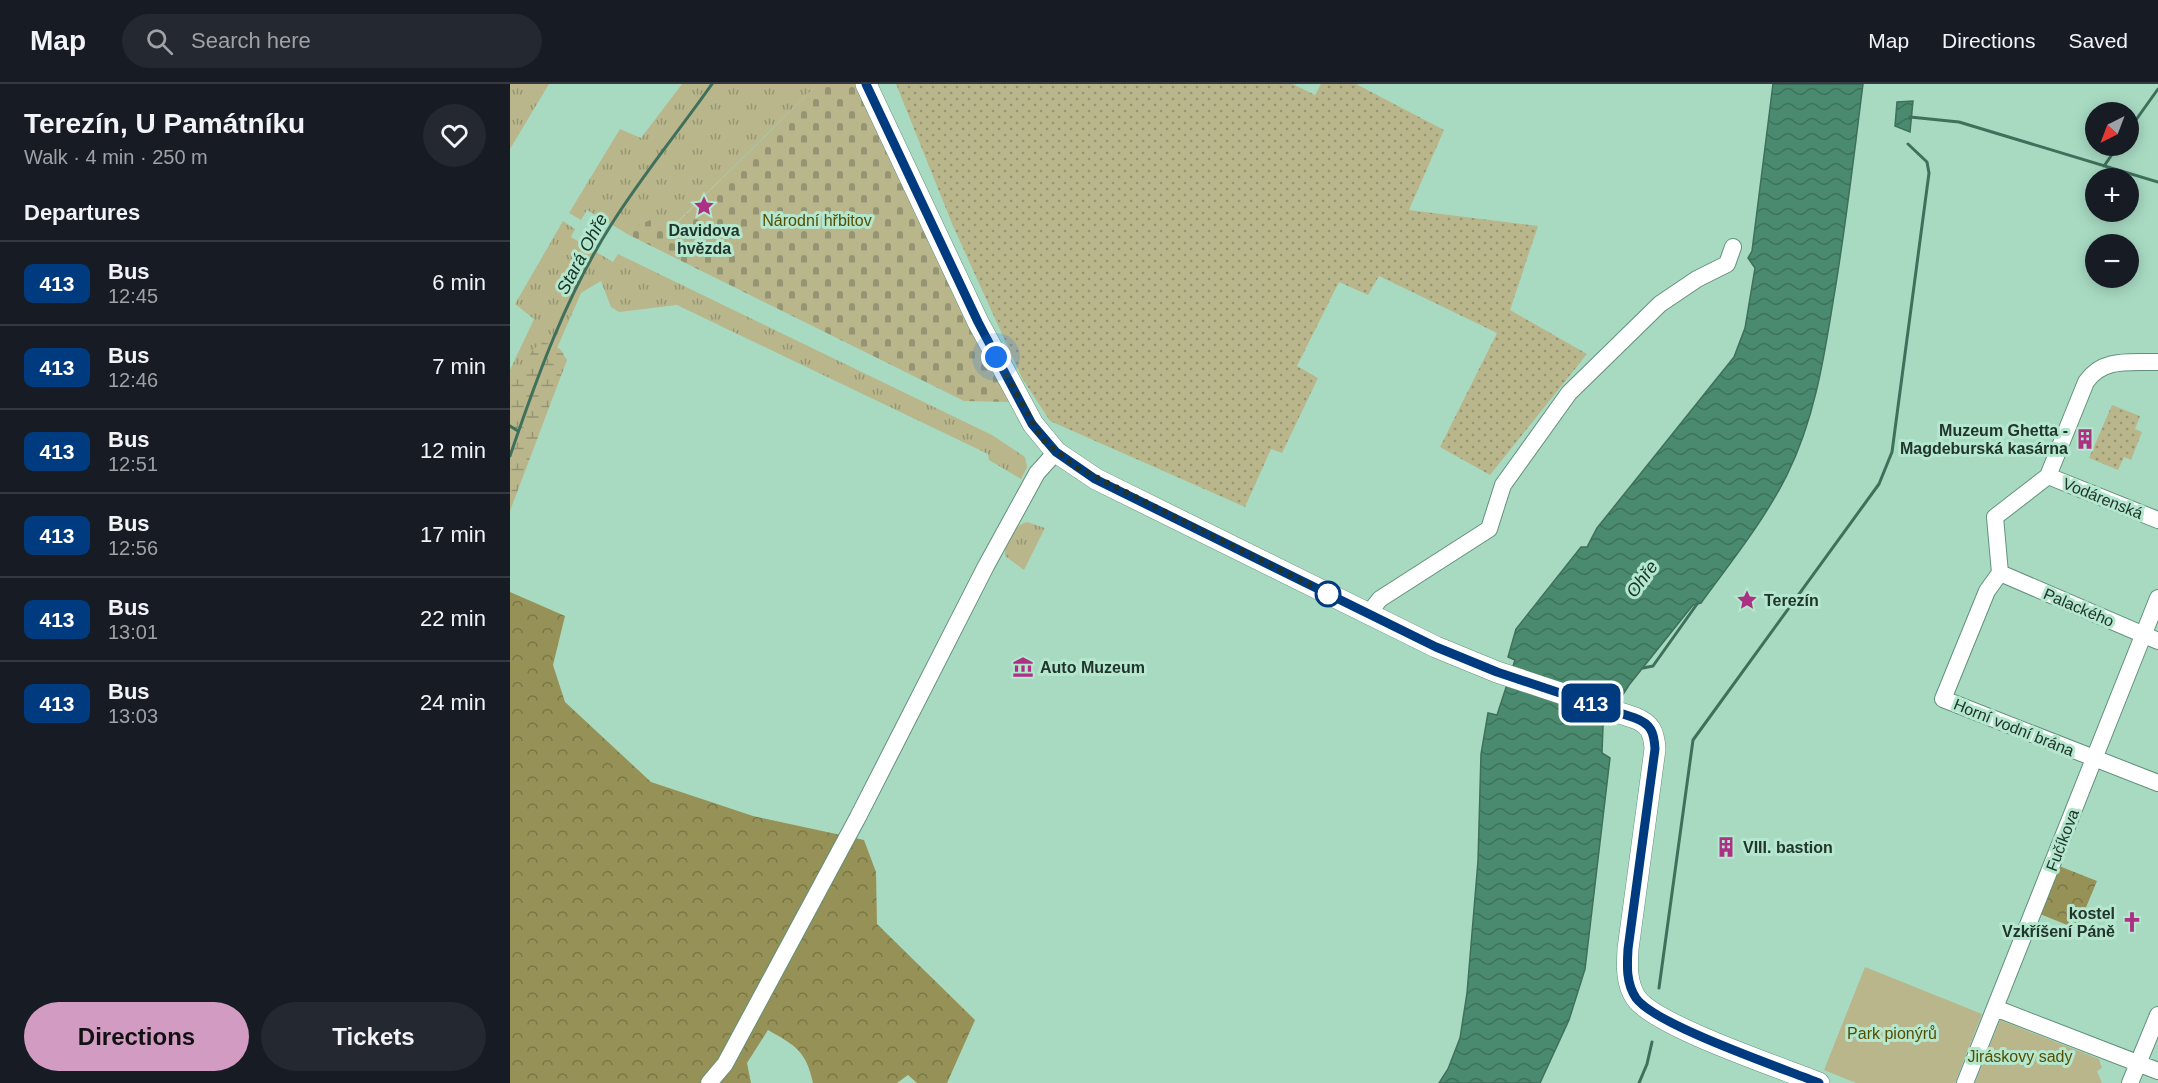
<!DOCTYPE html>
<html lang="en">
<head>
<meta charset="utf-8">
<style>
	:root { --surface:#171b24; --page:#242831; --text:#f1f3f6; --muted:#9ea1a6; --line:#363941; --accent:#d29bc2 }
	body { margin:0; font-family:Arial,sans-serif; background:var(--page); color:var(--text); height:100vh; display:flex; flex-direction:column; font-size:22px; white-space:nowrap }
	* { box-sizing:border-box; margin:0 }
	p { font-size:20px; color:var(--muted) }
	.icon { flex:none; width:33px; height:33px; fill:none; stroke:currentColor; stroke-width:2; stroke-linecap:round; stroke-linejoin:round }
	.map { position:relative; flex:1; overflow:hidden }
	.panel { display:flex; flex-direction:column; background:var(--surface); width:510px }
	.panel>* { flex:none }
	.badge { padding:0 12px; border-radius:9px; font-size:21px; line-height:39px }
	.needle { width:39px; rotate:222deg }
	.controls { position:absolute; left:1575px; top:18px; display:grid; gap:12px }
	.controls a { display:grid; place-items:center; width:54px; height:54px; border-radius:50%; background:var(--surface); box-shadow:0 3px 15px #0003; font-size:30px }
	.you { position:absolute; width:30px; height:30px; margin:-15px; border:4px solid #fff; border-radius:50%; background:#1a73e8; box-shadow:0 0 0 9px #1a73e833 }
	.map>.badge { position:absolute; translate:-50% -50%; box-shadow:0 0 0 3px #fff }
	h2 { padding:0 24px; font-size:22px; line-height:54px }
	.round { display:grid; place-items:center; flex:none; width:63px; height:63px; border-radius:32px; background:var(--page) }
	.headline { display:flex; align-items:center; justify-content:space-between; height:102px; padding:0 24px }
	h1 { font-size:28px; font-weight:800; line-height:45px }
	.action { display:flex; gap:12px; margin-top:auto; padding:12px 24px }
	.action a { flex:1; height:69px; border-radius:36px; background:var(--accent); color:#111; font-size:24px; font-weight:800; line-height:69px; text-align:center }
	.action a+a { background:var(--page); color:var(--text) }
	ul { padding:0; list-style:none }
	li { display:flex; align-items:center; gap:18px; height:84px; padding:0 24px; border-top:2px solid var(--line) }
	li div { flex:1 }
	li b { display:block; font-size:22px }
	li em { font-style:normal }
	li .badge { min-width:66px; font-weight:700; text-align:center }
	header { display:flex; align-items:center; gap:36px; box-sizing:border-box; height:84px; padding:0 30px; background:var(--surface); border-bottom:2px solid var(--line) }
	header strong { font-size:28px }
	nav { display:flex; gap:33px; margin-inline-start:auto; font-size:21px }
	.search { width:420px; height:54px; background:var(--page); display:flex; align-items:center; gap:15px; box-sizing:border-box; padding:0 21px; border-radius:33px; color:var(--muted); font-size:22px }
	main { display:flex; flex:1; min-height:0 }
	.map>svg:first-child { display:block }
	.grass { fill:url(#grass-tufts) }
	.forest { fill:url(#forest-crowns) }
	.wetland { fill:url(#wetland-marsh) }
	.cemetery { fill:url(#cemetery-stones) }
	.park { fill:#b9b68c }
	.garden { fill:url(#garden-dots) }
	.water { fill:url(#water-waves); stroke:#3e705b; stroke-width:1.5 }
	.lines { fill:none; stroke-linecap:round; stroke-linejoin:round }
	.stream { stroke:#3e705b; stroke-width:3 }
	.minor-casing { stroke:#61917b; stroke-width:18 }
	.major-casing { stroke:#61917b; stroke-width:22 }
	.minor { stroke:#fff; stroke-width:16 }
	.major { stroke:#fff; stroke-width:21 }
	.line-casing { stroke:#fff; stroke-width:14 }
	.line { stroke:#003b80; stroke-width:9 }
	.walk { stroke:#21352c; stroke-width:6; stroke-dasharray:0 10.8 }
	.stop-dot { fill:#fff; stroke:#003b80; stroke-width:3 }
	.labels { text-anchor:middle; stroke-width:6; stroke-linejoin:round; paint-order:stroke }
	.park-label { font-size:16px; fill:#554e00; stroke:#b4e7ce }
	.poi-label { font-size:16px; font-weight:bold; fill:#21352c; stroke:#b4e7ce; text-anchor:start }
	.street-label { font-size:16px; fill:#21352c; stroke:#b4e7ce }
	.water-label { font-size:18px; font-style:italic; fill:#153427; stroke:#b4e7ce }
</style>
</head>
<body>
<header>
<strong>Map</strong>
<div class="search"><svg class="icon" aria-label="search" viewBox="0 0 24 24"><circle cx="10" cy="10" r="6"/><path d="M15 15l6 6"/></svg>Search here</div>
<nav><a>Map</a><a>Directions</a><a>Saved</a></nav>
</header>
<main>
<section class="panel">
<div class="headline"><div><h1>Terezín, U Památníku</h1><p>Walk · 4 min · 250 m</p></div><a class="round"><svg class="icon" aria-label="heart" viewBox="0 0 24 24"><path d="M12 20l-8-8c-3-5 5-10 8-4 3-6 11-1 8 4z"/></svg></a></div>
<h2>Departures</h2>
<ul>
<li><span class="badge" style="background:#003b80;color:#fff">413</span><div><b>Bus</b><p>12:45</p></div><em>6 min</em></li>
<li><span class="badge" style="background:#003b80;color:#fff">413</span><div><b>Bus</b><p>12:46</p></div><em>7 min</em></li>
<li><span class="badge" style="background:#003b80;color:#fff">413</span><div><b>Bus</b><p>12:51</p></div><em>12 min</em></li>
<li><span class="badge" style="background:#003b80;color:#fff">413</span><div><b>Bus</b><p>12:56</p></div><em>17 min</em></li>
<li><span class="badge" style="background:#003b80;color:#fff">413</span><div><b>Bus</b><p>13:01</p></div><em>22 min</em></li>
<li><span class="badge" style="background:#003b80;color:#fff">413</span><div><b>Bus</b><p>13:03</p></div><em>24 min</em></li>
</ul>
<div class="action"><a>Directions</a><a>Tickets</a></div>
</section>
<div class="map">
<svg width="1648" height="999" viewBox="0 0 1648 999">
	<defs>
		<pattern id="grass-tufts" width="24" height="20" patternUnits="userSpaceOnUse" patternTransform="scale(1.5)"><rect width="24" height="20" fill="#b9b68c"/><path d="M3 7l-1-3M5 7V3M7 7l1-3M15 17l-1-3M17 17v-4M19 17l1-3" fill="none" stroke="#969573"/></pattern>
		<pattern id="forest-crowns" width="20" height="18" patternUnits="userSpaceOnUse" patternTransform="scale(1.5)"><rect width="20" height="18" fill="#969156"/><path d="M2 6a3 3 0 1 1 6 0M12 15a3 3 0 1 1 6 0" fill="none" stroke="#7a7747"/></pattern>
		<pattern id="wetland-marsh" width="20" height="14" patternUnits="userSpaceOnUse" patternTransform="scale(1.5)"><rect width="20" height="14" fill="#b9b68c"/><path d="M1 5h8M5 5V1M11 12h8M15 12V8" fill="none" stroke="#969573"/></pattern>
		<pattern id="cemetery-stones" width="16" height="16" patternUnits="userSpaceOnUse" patternTransform="scale(1.5)"><rect width="16" height="16" fill="#b9b68c"/><path d="M2 7V4a2 2 0 0 1 4 0v3zM10 15v-3a2 2 0 0 1 4 0v3z" fill="#969573"/></pattern>
		<pattern id="garden-dots" width="8" height="8" patternUnits="userSpaceOnUse" patternTransform="scale(1.5)"><rect width="8" height="8" fill="#b9b68c"/><path d="M2 2h.1M6 6h.1" fill="none" stroke="#969573" stroke-width="1.8" stroke-linecap="round"/></pattern>
		<pattern id="water-waves" width="16" height="10" patternUnits="userSpaceOnUse" patternTransform="scale(1.5)"><rect width="16" height="10" fill="#4a8a6f"/><path d="M0 5q4-4 8 0t8 0" fill="none" stroke="#3d725b"/></pattern>
	</defs>
	<rect width="100%" height="100%" fill="#a8dac2"/>
	<path class="grass" d="M 0,0 L 39,0 L 0,65 Z
		M 172,0 L 308,0 L 163,142 L 121,145 L 119,151 L 77,126 L 71,136 L 59,129 L 110,45 L 131,54 Z
		M 53,137 L 65,145 L 61,153 L 103,178 L 108,170 L 482,351 L 515,373 L 517,383 L 511,395 L 479,376 L 478,370 L 167,221 L 109,228 L 101,223 L 91,197 L 71,209 L 13,342 L 0,381 L 0,286 L 24,235 L 5,220 Z
		M 517,438 L 535,444 L 514,486 L 495,472 C 494,459 503,442 517,438 Z"/>
	<path class="forest" d="M 0,508 L 55,532 L 43,581 L 55,618 L 141,698 L 243,732 L 354,756 L 366,788 L 367,840 L 465,936 L 437,999 L 407,999 L 398,991 L 387,999 L 303,999 C 296,967 286,962 258,946 L 237,979 L 241,999 L 0,999 Z
		M 1549,782 L 1587,797 L 1567,845 L 1530,830 Z"/>
	<path class="wetland" d="M 32,257 L 50,265 L 57,276 L 0,427 L 0,303 L 22,267 Z"/>
	<path class="cemetery" d="M 308,0 L 348,0 L 499,318 L 454,317 L 119,151 L 121,145 L 144,134 L 164,142 Z"/>
	<path class="park" d="M 1355,883 L 1472,930 L 1445,999 L 1346,999 L 1314,986 Z
		M 1490,936 L 1589,975 L 1592,984 L 1587,987 L 1592,999 L 1465,999 Z"/>
	<path class="garden" d="M 386,0 L 783,0 L 805,11 L 811,0 L 846,0 L 934,46 L 899,126 L 1028,142 L 1000,226 L 1077,270 L 980,391 L 930,363 L 987,249 L 869,192 L 858,211 L 829,198 L 787,282 L 808,294 L 772,369 L 761,365 L 735,423 L 540,337 L 512,294 L 443,142 Z
		M 1602,321 L 1630,332 L 1625,345 L 1632,348 L 1621,376 L 1614,373 L 1608,386 L 1579,374 Z"/>
	<path class="water" d="M 1263,0 L 1353,0 C 1344,71 1336,141 1324,212 C 1314,274 1305,334 1277,391 C 1254,437 1221,478 1191,519 L 1183,521 L 1119,601 L 1093,642 L 1092,669 L 1100,674 L 1075,885 L 1059,936 L 1030,999 L 929,999 L 938,985 L 950,954 L 957,909 L 968,777 L 971,670 L 978,629 L 987,631 L 1005,576 L 998,573 L 1006,545 L 1071,463 L 1077,463 L 1087,444 L 1224,273 L 1235,244 L 1245,184 L 1238,174 L 1242,167 Z
		M 1403,17 L 1400,48 L 1385,42 L 1387,18 Z"/>
	<g class="lines">
		<path class="stream" d="M 1400,33 L 1449,38 L 1648,98
			M 1618,47 L 1648,5
			M 1594,82 L 1608,62
			M 0,342 L 8,347
			M 0,372 C 27,293 56,212 101,141 C 131,93 169,47 202,0
			M 1133,584 L 1143,582 L 1187,520
			M 1149,904 L 1183,656 L 1369,400 L 1382,368 L 1419,89 L 1417,78 L 1398,60
			M 1129,999 L 1137,980 L 1142,958"/>
		<g class="minor-casing">
			<path id="minor" d="M 1648,278 C 1621,279 1593,273 1576,298 L 1538,392 L 1485,433 L 1490,489 L 1477,507 L 1433,615 L 1648,699
				M 1538,392 L 1648,436
				M 1490,489 L 1648,557
				M 858,530 L 870,515 L 979,445 L 993,401 L 1059,309 L 1150,220 L 1187,195 L 1217,180 L 1223,163
				M 1485,924 L 1648,987
				M 199,999 L 215,980 L 348,733 L 476,482 L 527,389 L 546,368
				M 1455,999 L 1648,514
				M 1620,999 L 1648,931"/>
		</g>
		<g class="major-casing">
			<path id="major" d="M 356,0 L 468,238 L 523,340 L 546,368 L 586,395 L 926,563 L 987,588 L 1125,634 C 1140,640 1144,648 1145,665 L 1118,865 C 1117,881 1116,899 1126,914 C 1145,942 1272,984 1309,999"/>
		</g>
		<use href="#minor" class="minor"/>
		<use href="#major" class="major"/>
	</g>
	<g class="lines">
		<g class="line-casing">
			<path id="line" d="M 356,0 L 468,238 L 522,340 L 546,368 L 585,395 L 926,563 L 987,588 L 1125,634 C 1141,640 1144,648 1145,665 L 1118,865 C 1117,882 1116,899 1126,914 C 1145,941 1272,984 1309,999"/>
		</g>
		<use href="#line" class="line"/>
		<path class="walk" d="M 486,273 L 532,355 L 566,383 L 818,510"/>
	</g>
	<defs>
		<g id="sight-bare" transform="scale(1.62)"><path d="M0-6L1.8-2.2L6-1.7L2.9 1.2L3.7 5.4L0 3.3L-3.7 5.4L-2.9 1.2L-6-1.7L-1.8-2.2Z" fill="#ac3083" stroke="#b4e7ce" stroke-width="2.5" paint-order="stroke"/></g>
		<g id="building-bare" transform="scale(1.62)"><path d="M-4-6H4V6H1V3H-1V6H-4ZM-2.5-4.3h1.7v1.8h-1.7ZM.8-4.3h1.7v1.8H.8ZM-2.5-1h1.7V.8h-1.7ZM.8-1h1.7V.8H.8Z" fill="#ac3083" stroke="#b4e7ce" stroke-width="2.5" paint-order="stroke"/></g>
		<g id="museum-bare" transform="scale(1.62)"><path d="M0-6L6-3V-2H-6V-3ZM-5-1h2V3h-2ZM-1-1h2V3h-2ZM3-1h2V3H3ZM-6 4H6V6H-6Z" fill="#ac3083" stroke="#b4e7ce" stroke-width="2.5" paint-order="stroke"/></g>
		<g id="church-bare" transform="scale(1.62)"><path d="M-1.2-6h2.4v3.5h3.3v2.4h-3.3V6h-2.4V-.1h-3.3v-2.4h3.3Z" fill="#ac3083" stroke="#b4e7ce" stroke-width="2.5" paint-order="stroke"/></g>
	</defs>
	<g fill-rule="evenodd">
		<use href="#sight-bare" x="194" y="122"/>
		<use href="#building-bare" x="1575" y="355"/>
		<use href="#sight-bare" x="1237" y="516"/>
		<use href="#museum-bare" x="513" y="583"/>
		<use href="#building-bare" x="1216" y="763"/>
		<use href="#church-bare" x="1622" y="838"/>
	</g>
	<circle class="stop-dot" cx="818" cy="510" r="12"/>
	<g class="labels">
		<g class="park-label">
			<text x="307" y="142">Národní hřbitov</text>
			<text x="1382" y="955">Park pionýrů</text>
			<text x="1510" y="978">Jiráskovy sady</text>
		</g>
		<g class="poi-label">
			<text x="194" y="152" text-anchor="middle">Davidova<tspan x="194" dy="18">hvězda</tspan></text>
			<text x="1558" y="352" text-anchor="end">Muzeum Ghetta -<tspan x="1558" dy="18">Magdeburská kasárna</tspan></text>
			<text x="1254" y="522">Terezín</text>
			<text x="530" y="589">Auto Muzeum</text>
			<text x="1233" y="769">VIII. bastion</text>
			<text x="1605" y="835" text-anchor="end">kostel<tspan x="1605" dy="18">Vzkříšení Páně</tspan></text>
		</g>
		<g class="street-label">
			<text transform="translate(1593 414) rotate(22)" y="6">Vodárenská</text>
			<text transform="translate(1569 523) rotate(23)" y="6">Palackého</text>
			<text transform="translate(1504 643) rotate(22)" y="6">Horní vodní brána</text>
			<text transform="translate(1552 756) rotate(-69)" y="6">Fučíkova</text>
		</g>
		<g class="water-label">
			<text transform="translate(72 170) rotate(-62)" y="6">Stará Ohře</text>
			<text transform="translate(1132 495) rotate(-54)" y="6">Ohře</text>
		</g>
	</g>
</svg>
<div class="controls">
<a><svg class="needle" viewBox="-14 -14 28 28"><path d="M0-13l5 13h-10z" fill="#e53935"/><path d="M0 13l5-13h-10z" fill="#9ea1a6"/></svg></a>
<a>+</a>
<a>−</a>
</div>
<div class="you" style="left:486px;top:273px"></div>
<b class="badge" style="left:1081px;top:619px;background:#003b80;color:#fff">413</b>
</div>
</main>
</body>
</html>
